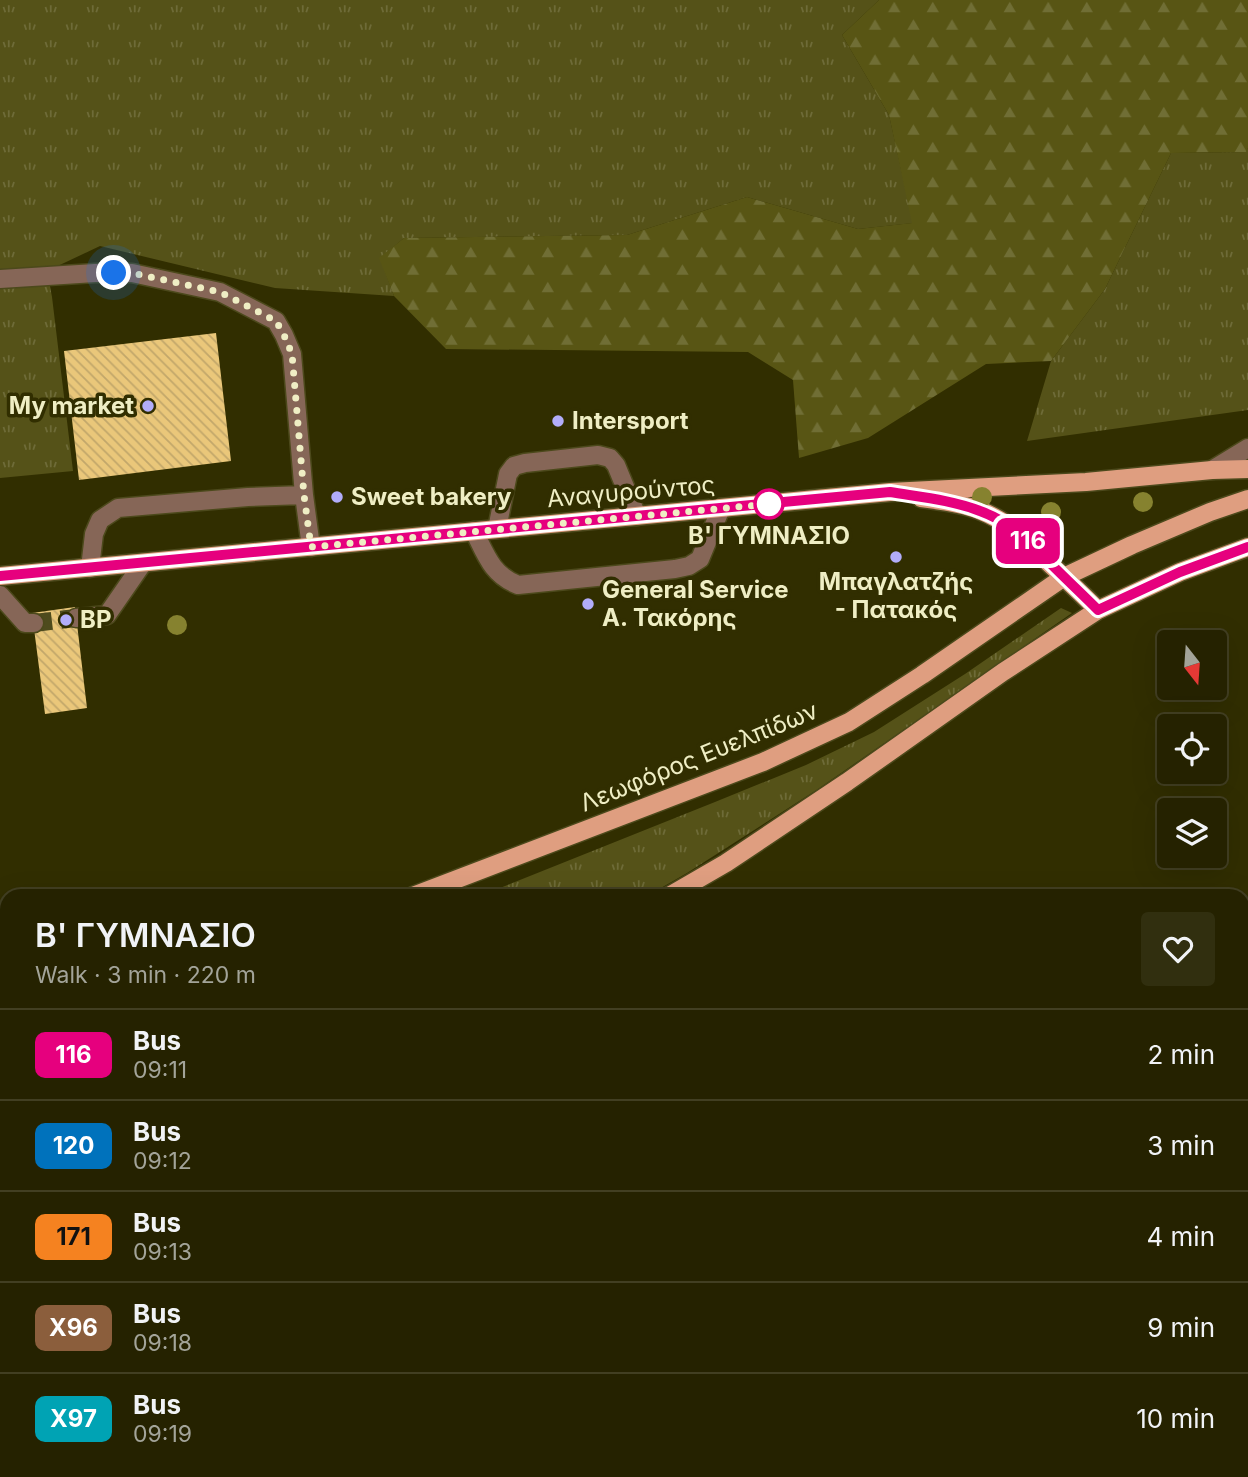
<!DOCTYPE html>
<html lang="en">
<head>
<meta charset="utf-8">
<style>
	:root { --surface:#252200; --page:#312f0f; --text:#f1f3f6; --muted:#a3a499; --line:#423f22 }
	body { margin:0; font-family:Inter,sans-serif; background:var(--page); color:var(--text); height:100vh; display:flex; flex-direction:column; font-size:26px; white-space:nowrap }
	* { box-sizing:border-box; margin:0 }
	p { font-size:23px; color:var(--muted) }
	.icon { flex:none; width:38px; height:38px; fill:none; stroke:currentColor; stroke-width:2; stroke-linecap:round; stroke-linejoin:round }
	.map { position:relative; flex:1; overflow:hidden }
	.drawer { position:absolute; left:0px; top:889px; width:1250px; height:588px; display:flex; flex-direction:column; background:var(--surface); border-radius:21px 21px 0 0; box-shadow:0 7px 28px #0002,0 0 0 2px var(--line) }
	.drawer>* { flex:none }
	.badge { padding:0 14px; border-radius:10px; font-size:24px; line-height:46px }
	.needle { width:46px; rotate:163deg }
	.fabs { position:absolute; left:1157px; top:630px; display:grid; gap:14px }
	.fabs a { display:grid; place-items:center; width:70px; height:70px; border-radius:7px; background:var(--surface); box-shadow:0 7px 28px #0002,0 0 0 2px var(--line); font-size:35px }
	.you { position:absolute; width:35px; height:35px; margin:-18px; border:5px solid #fff; border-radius:50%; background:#1a73e8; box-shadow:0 0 0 10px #1a73e833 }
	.map>.badge { position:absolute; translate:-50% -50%; box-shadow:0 0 0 4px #fff }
	.round { display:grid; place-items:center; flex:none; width:74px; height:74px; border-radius:7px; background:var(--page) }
	.head { display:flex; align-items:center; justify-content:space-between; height:119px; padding:0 35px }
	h1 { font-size:33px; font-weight:600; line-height:52px }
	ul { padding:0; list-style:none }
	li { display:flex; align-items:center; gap:21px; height:91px; padding:0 35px; border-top:2px solid var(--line) }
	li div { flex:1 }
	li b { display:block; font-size:26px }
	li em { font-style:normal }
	li .badge { min-width:77px; font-weight:700; text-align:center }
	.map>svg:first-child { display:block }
	.grass { fill:url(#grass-tufts) }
	.forest { fill:url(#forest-firs) }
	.building { fill:url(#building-back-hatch) }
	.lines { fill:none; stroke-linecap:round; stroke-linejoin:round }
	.minor-tunnel { stroke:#4e4b1d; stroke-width:18; stroke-dasharray:18 9; stroke-linecap:butt }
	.minor-casing { stroke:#4c491b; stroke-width:21 }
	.major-casing { stroke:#4c491b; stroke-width:21 }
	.minor { stroke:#866657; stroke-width:18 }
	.major { stroke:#df9e80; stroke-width:18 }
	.tree { fill:#86822f }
	.line-casing { stroke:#fff; stroke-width:16 }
	.line { stroke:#e6007e; stroke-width:10 }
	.walk { stroke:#efeec4; stroke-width:7; stroke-dasharray:0 12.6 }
	.poi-dot { fill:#b2adfa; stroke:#312e00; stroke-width:2.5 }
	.stop-dot { fill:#fff; stroke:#e6007e; stroke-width:3.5 }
	.labels { text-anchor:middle; stroke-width:7; stroke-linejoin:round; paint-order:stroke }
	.poi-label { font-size:24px; font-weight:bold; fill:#efeec4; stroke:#312e00; text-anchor:start }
	.street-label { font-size:24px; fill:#efeec4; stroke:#312e00 }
	.stop-label { font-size:24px; font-weight:bold; fill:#efeec4; stroke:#312e00 }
</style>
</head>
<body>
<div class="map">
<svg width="1248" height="1477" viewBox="0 0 1248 1477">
	<defs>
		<pattern id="grass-tufts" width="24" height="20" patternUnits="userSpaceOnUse" patternTransform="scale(1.75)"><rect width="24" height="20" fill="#555218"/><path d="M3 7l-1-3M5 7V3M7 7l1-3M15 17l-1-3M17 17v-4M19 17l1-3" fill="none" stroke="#6e6b38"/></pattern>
		<pattern id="forest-firs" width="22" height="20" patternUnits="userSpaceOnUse" patternTransform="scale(1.75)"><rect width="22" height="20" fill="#585514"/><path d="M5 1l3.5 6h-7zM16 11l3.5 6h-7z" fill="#706e35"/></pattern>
		<pattern id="building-back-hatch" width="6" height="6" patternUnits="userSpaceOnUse" patternTransform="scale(1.75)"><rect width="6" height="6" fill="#eac77a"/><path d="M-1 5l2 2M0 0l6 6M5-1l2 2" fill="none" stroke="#c2a76a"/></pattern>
	</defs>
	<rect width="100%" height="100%" fill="#312e00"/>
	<path class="grass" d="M 0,0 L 879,0 L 842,35 L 889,115 L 913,223 L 858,229 L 747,197 L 627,235 L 404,238 L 380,258 L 394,296 L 275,288 L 100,246 L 47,271 L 52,297 L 73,471 L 0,478 Z
		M 1248,148 L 1248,410 L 1027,441 L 1051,361 L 1105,289 L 1171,153 L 1245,152 Z
		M 1061,608 L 1072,613 L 818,789 L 687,873 L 647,896 L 480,896 L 715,802 L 806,765 L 874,732 L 965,674 Z
		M 1243,955 L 1248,956 L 1248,1477 L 934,1477 L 960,1470 L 1242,1470 Z
		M 7,1386 L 7,1470 L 646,1470 L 650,1477 L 0,1477 L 0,1387 Z"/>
	<path class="forest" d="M 879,0 L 1248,0 L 1248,148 L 1246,152 L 1171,153 L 1105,289 L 1051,361 L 986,364 L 868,438 L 799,458 L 793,380 L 748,352 L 446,349 L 394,296 L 379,258 L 404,238 L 627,235 L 747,197 L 858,229 L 912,223 L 889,115 L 842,35 Z"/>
	<path class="building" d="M 216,333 L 231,461 L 79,480 L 64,351 Z
		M 75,607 L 87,708 L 45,714 L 32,613 Z
		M 693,1470 L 743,1470 L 750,1475 L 748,1477 L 688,1477 Z
		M 765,1470 L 806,1470 L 800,1477 L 774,1477 Z
		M 1029,1470 L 1035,1470 L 1036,1477 L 1002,1477 Z"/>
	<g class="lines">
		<path class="minor-tunnel" d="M 34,623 L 76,618"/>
		<g class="minor-casing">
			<path id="minor" d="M 0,279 L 95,273 L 132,273 L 220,292 L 276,321 L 284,335 L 292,354 L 304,495 L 311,547
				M 1212,470 L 1248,448
				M 497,529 L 508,474 L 514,466 L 525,463 L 598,455 L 610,458 L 616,465 L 637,516
				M 474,531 C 486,555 492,575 518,585 L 675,569 L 689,566 L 700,559 L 721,508
				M 90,568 L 94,534 L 100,520 L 118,508 L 248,497 L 304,495
				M 0,595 L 25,623 L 34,623
				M 76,618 L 107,615 L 143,563
				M 1242,933 L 1248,934
				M 0,986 L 7,985
				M 0,1319 L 7,1320"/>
		</g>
		<g class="major-casing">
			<path id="major" d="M 921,498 C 941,501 961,503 979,510 C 1012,523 1027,541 1051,565 C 1067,580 1083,595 1098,610
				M 0,576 L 890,492 L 1086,482 L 1212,470 L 1248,469
				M 413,896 L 763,762 L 849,722 L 922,675 L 1064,577 L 1132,545 L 1210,512 L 1248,499
				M 669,896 L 726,863 L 847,782 L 1003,672 L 1098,610 L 1180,572 L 1248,547
				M 0,1077 L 7,1074
				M 0,1139 L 7,1136"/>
		</g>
		<use href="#minor" class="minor"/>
		<use href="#major" class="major"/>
	</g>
	<g class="tree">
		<circle cx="982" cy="497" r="10"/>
		<circle cx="1143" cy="502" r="10"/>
		<circle cx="1051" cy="512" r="10"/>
		<circle cx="177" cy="625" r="10"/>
	</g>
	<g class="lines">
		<g class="line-casing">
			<path id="line" d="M 0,576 L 890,492 C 920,497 952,500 980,511 C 1013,523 1027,541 1052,565 C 1067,580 1083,595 1098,610 L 1180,572 L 1248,547"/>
		</g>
		<use href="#line" class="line"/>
		<path class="walk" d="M 114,273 L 132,273 L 220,292 L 276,321 L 284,335 L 292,354 L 304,495 L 311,547 L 769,504"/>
	</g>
	<g class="poi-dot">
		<circle cx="148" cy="406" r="7"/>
		<circle cx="558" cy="421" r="7"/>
		<circle cx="337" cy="497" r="7"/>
		<circle cx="896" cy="557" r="7"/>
		<circle cx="588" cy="604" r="7"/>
		<circle cx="66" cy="620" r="7"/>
	</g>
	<circle class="stop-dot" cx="769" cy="504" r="14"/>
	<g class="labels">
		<g class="poi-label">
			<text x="134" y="414" text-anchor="end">My market</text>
			<text x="572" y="429">Intersport</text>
			<text x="351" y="505">Sweet bakery</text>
			<text x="896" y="590" text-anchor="middle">Μπαγλατζής<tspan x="896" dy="28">- Πατακός</tspan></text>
			<text x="602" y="598">General Service<tspan x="602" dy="28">Α. Τακόρης</tspan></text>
			<text x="80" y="628">BP</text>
		</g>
		<g class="street-label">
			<text transform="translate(631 492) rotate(-5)" y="8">Αναγυρούντος</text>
			<text transform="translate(699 757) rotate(-22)" y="8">Λεωφόρος Ευελπίδων</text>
		</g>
		<g class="stop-label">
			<text x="769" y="544">Β' ΓΥΜΝΑΣΙΟ</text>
		</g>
	</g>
</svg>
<div class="fabs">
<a><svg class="needle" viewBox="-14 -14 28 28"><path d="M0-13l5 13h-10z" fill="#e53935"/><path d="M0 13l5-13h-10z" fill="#a3a499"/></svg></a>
<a><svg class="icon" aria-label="locate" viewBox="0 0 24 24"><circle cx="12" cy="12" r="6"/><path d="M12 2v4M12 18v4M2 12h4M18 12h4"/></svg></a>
<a><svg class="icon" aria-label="layers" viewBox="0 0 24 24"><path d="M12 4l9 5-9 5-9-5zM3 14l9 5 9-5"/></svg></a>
</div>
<div class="you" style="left:114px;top:273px"></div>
<b class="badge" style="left:1028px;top:541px;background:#e6007e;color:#fff">116</b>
<section class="drawer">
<div class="head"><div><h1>Β' ΓΥΜΝΑΣΙΟ</h1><p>Walk · 3 min · 220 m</p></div><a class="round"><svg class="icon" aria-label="heart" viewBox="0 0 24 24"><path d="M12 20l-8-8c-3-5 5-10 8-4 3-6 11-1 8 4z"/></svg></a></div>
<ul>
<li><span class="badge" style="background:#e6007e;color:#fff">116</span><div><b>Bus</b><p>09:11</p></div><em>2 min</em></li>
<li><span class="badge" style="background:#0072bc;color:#fff">120</span><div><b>Bus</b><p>09:12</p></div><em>3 min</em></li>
<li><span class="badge" style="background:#f58220;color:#111">171</span><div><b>Bus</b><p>09:13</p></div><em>4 min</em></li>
<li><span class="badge" style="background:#8b5e3c;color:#fff">Χ96</span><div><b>Bus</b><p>09:18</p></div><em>9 min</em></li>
<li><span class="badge" style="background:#00a3b4;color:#fff">X97</span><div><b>Bus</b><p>09:19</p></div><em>10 min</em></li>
</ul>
</section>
</div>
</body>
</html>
